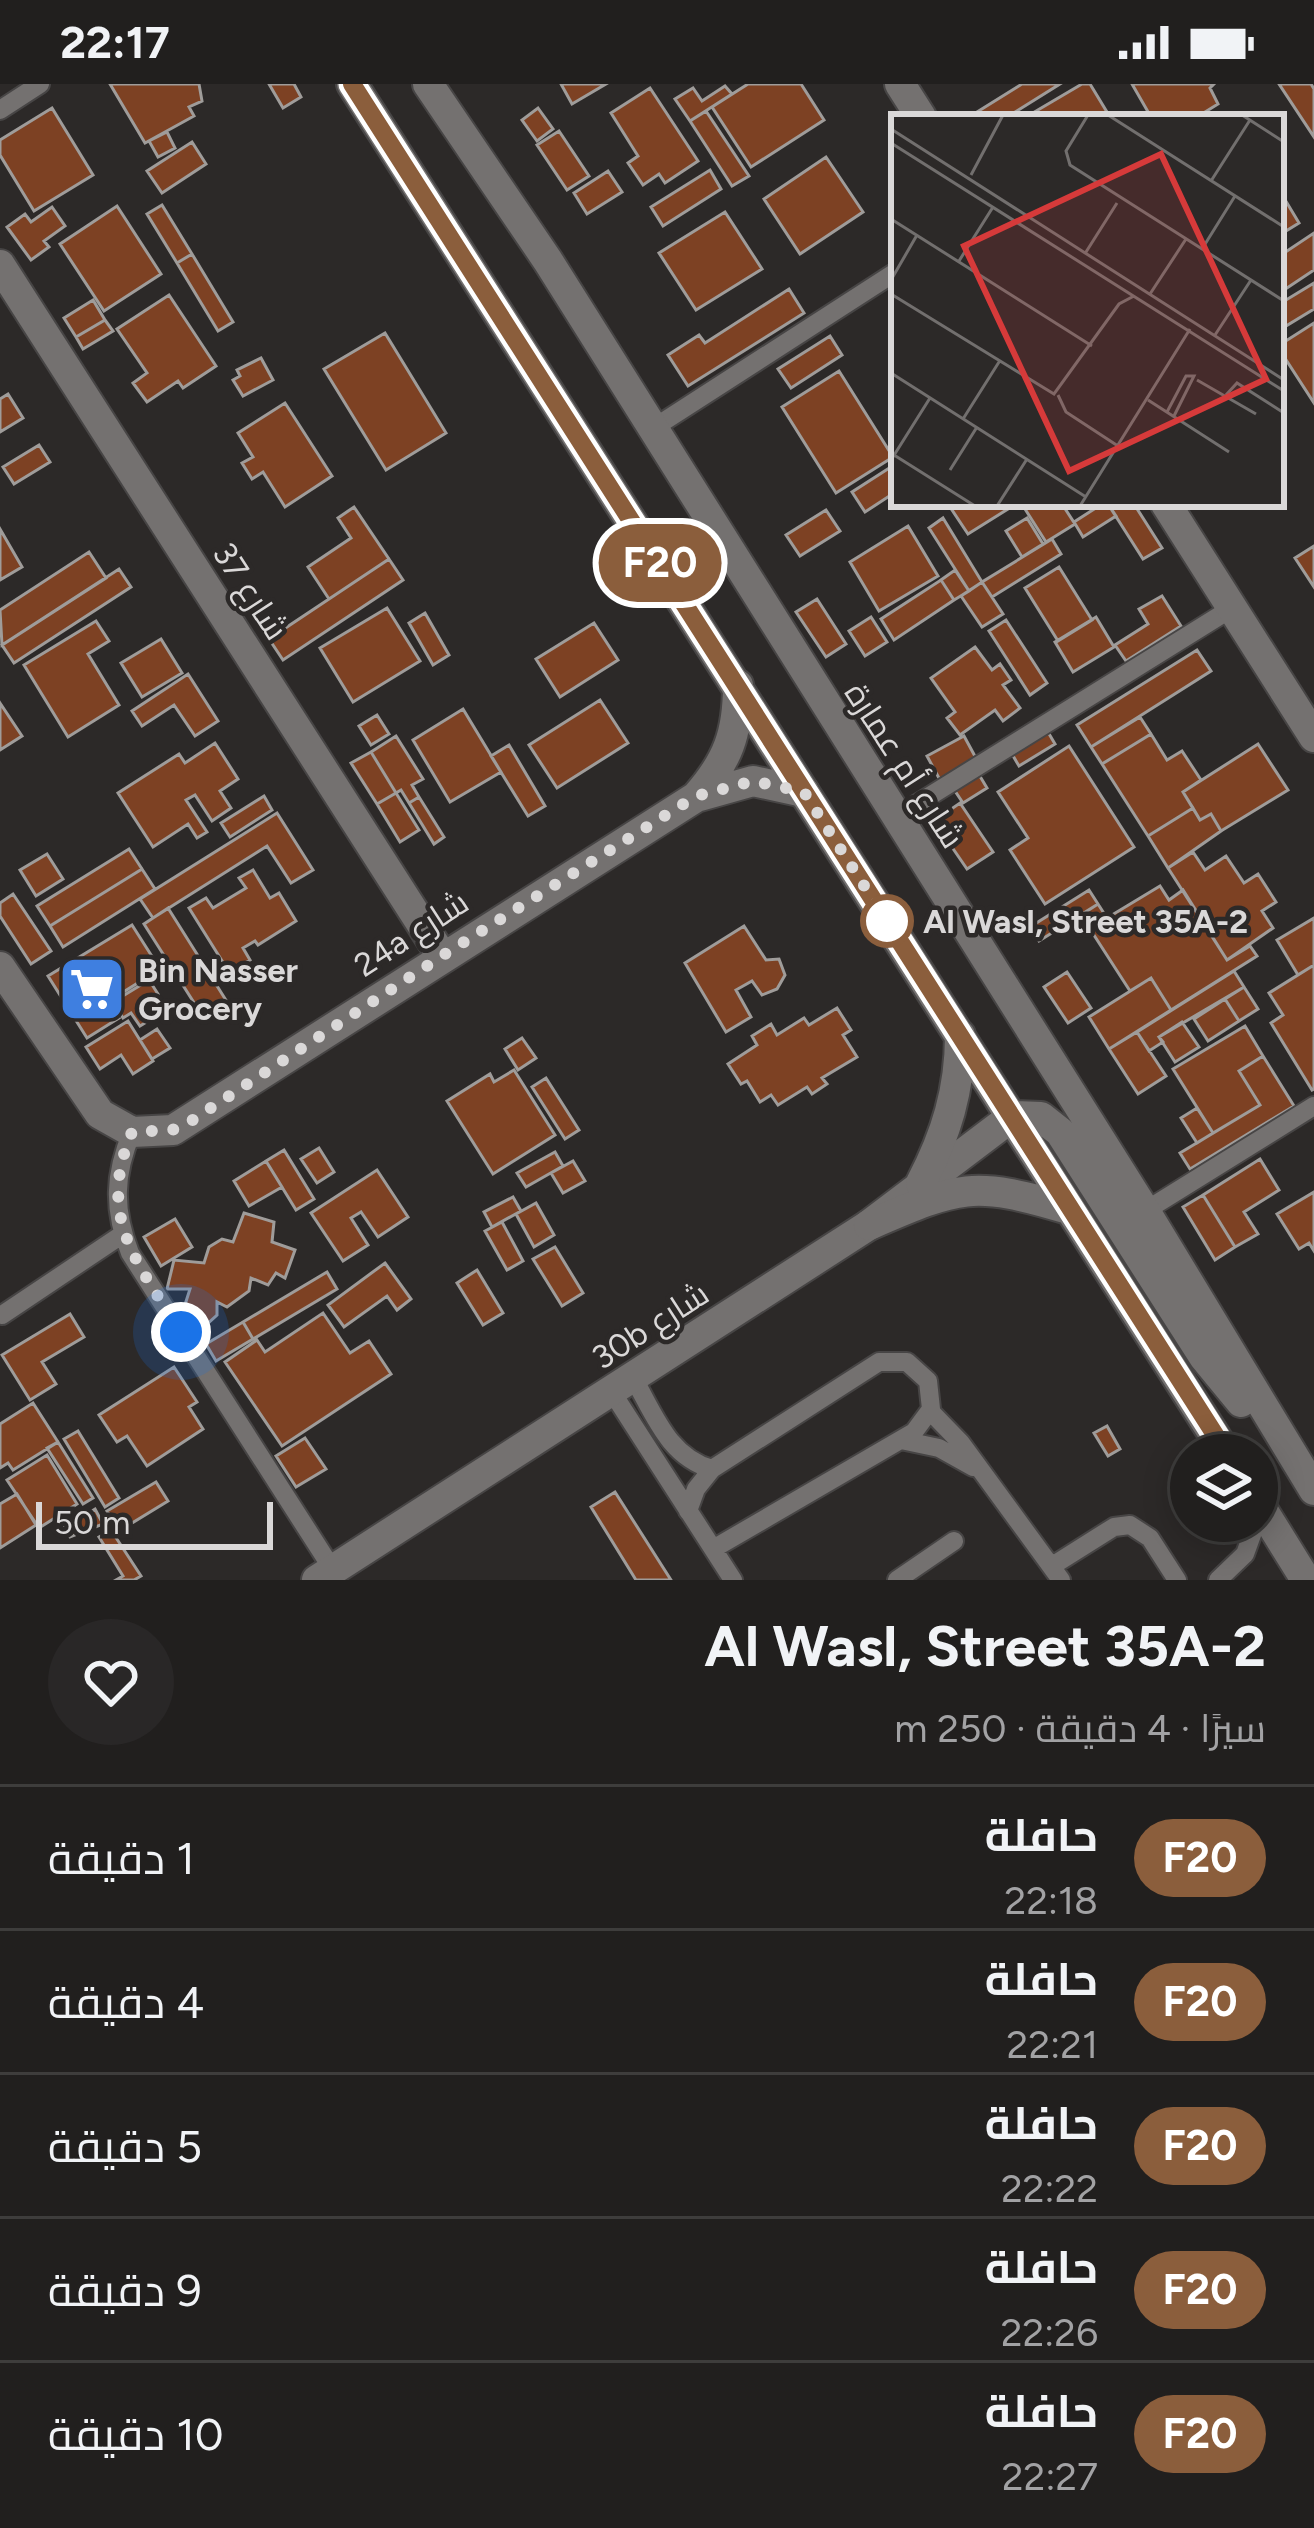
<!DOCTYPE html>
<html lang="ar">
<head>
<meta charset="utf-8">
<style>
	:root { --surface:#211f1e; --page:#292727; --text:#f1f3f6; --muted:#a2a2a4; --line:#3e3d3c }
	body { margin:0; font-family:Figtree,Cairo,sans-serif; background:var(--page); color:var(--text); direction:rtl; height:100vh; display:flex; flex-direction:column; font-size:45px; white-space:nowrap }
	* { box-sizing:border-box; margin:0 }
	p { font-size:39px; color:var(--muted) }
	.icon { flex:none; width:66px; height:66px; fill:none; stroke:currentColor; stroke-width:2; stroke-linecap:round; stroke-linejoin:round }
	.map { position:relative; height:1496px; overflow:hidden; direction:ltr }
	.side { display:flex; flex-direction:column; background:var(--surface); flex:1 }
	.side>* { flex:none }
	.badge { padding:0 24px; border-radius:39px; font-size:42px; line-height:78px }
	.fabs { position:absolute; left:1170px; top:1350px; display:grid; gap:24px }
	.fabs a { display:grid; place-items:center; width:108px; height:108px; border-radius:50%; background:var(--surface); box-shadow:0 6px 30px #0003,0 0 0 3px var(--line); font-size:60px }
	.scale { position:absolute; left:36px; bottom:30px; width:237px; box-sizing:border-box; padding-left:12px; border:6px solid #dad8d8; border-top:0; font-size:33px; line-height:42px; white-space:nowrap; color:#dad8d8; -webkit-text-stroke:9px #2c2928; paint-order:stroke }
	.you { position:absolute; width:60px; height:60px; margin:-30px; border:9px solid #fff; border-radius:50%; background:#1a73e8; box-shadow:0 0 0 18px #1a73e833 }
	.map>.badge { position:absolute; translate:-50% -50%; box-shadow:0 0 0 6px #fff }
	.round { display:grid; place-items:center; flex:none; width:126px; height:126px; border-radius:63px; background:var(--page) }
	.summary { display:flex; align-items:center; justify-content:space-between; height:204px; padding:0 48px }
	h1 { font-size:57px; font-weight:700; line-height:90px }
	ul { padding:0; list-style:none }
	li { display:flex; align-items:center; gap:36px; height:144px; padding:0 48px; border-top:3px solid var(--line) }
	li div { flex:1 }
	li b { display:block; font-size:45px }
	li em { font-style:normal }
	li .badge { min-width:132px; font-weight:700; text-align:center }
	.status { display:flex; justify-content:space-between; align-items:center; height:84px; padding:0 60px; background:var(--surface); direction:ltr }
	.status svg { height:33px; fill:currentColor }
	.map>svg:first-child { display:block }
	.building { fill:#7d4123; stroke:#9f9c9a; stroke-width:3 }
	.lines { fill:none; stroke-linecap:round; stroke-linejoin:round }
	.lane-casing { stroke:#474545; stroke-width:22 }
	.street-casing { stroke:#474545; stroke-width:34 }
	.secondary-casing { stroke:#474545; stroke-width:34 }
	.lane { stroke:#747170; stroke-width:18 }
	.street { stroke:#747170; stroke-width:30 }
	.secondary { stroke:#747170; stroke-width:30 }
	.line-casing { stroke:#fff; stroke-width:27 }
	.line { stroke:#8b5e3c; stroke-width:18 }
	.walk { stroke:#dad8d8; stroke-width:12; stroke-dasharray:0 21.6 }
	.stop-dot { fill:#fff; stroke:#8b5e3c; stroke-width:6 }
	.labels { text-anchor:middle; stroke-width:9; stroke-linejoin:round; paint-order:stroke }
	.street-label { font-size:33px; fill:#dad8d8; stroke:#2c2928 }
	.stop-label { font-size:33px; font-weight:bold; fill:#dad8d8; stroke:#2c2928; text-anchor:start }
	.poi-label { font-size:33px; font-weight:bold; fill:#dad8d8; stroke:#2c2928; text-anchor:start }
	.inset-road { fill:none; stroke:#726f6e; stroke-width:3 }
	.view { fill:#d63a3a; fill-opacity:0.15; stroke:#d63a3a; stroke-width:6 }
	.inset-edge { fill:none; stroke:#dad8d8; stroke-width:6 }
</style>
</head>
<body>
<div class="status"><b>22:17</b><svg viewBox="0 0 49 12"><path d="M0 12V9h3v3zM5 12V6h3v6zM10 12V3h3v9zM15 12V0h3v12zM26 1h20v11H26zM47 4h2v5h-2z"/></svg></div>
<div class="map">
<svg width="1314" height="1496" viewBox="0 0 1314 1496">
	<rect width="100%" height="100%" fill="#2c2928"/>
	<path class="building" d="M 110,0 L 199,0 L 202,17 L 189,23 L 194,32 L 145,59 Z
		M 269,0 L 294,0 L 301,13 L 283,24 Z
		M 561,0 L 606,0 L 572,20 Z
		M 748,0 L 801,0 L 824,36 L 751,83 L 712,23 Z
		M 1022,0 L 1060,0 L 1007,33 L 969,33 Z
		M 1082,0 L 1090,0 L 1110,33 L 1026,33 Z
		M 1132,0 L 1214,0 L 1210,4 L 1218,20 L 1197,33 L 1151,33 Z
		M 1279,0 L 1311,0 L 1314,5 L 1314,53 Z
		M 725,2 L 732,10 L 690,37 L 675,15 L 693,4 L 702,17 Z
		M 650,4 L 698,77 L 665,99 L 659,90 L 643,101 L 628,79 L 638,72 L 611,29 Z
		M 52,24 L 93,91 L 34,127 L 0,71 L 0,56 Z
		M 538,24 L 553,45 L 537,57 L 522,36 Z
		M 706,27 L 749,92 L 732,102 L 690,37 Z
		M 559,47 L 589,92 L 567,106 L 537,61 Z
		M 167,48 L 175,64 L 158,73 L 149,57 Z
		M 192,58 L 206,80 L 162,109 L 147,87 Z
		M 826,73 L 863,128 L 800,170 L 764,115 Z
		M 710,86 L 721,105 L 663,142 L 651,123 Z
		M 608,87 L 622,108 L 587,130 L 574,109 Z
		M 1281,109 L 1299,139 L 1281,150 Z
		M 162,121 L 192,170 L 177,179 L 147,130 Z
		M 117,122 L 161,190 L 104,227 L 60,160 Z
		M 52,123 L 65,142 L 44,157 L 49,163 L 31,176 L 7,143 L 25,130 L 31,138 Z
		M 725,128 L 762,185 L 696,226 L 659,169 Z
		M 1314,149 L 1314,186 L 1281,208 L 1281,171 Z
		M 192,170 L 233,238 L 218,247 L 177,179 Z
		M 1314,199 L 1314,225 L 1281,245 L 1281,219 Z
		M 789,205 L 804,229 L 688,302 L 668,271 L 699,251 L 705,259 Z
		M 169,211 L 216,282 L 183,304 L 178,297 L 147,318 L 133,299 L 147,289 L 117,245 Z
		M 93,216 L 105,236 L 76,253 L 64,234 Z
		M 105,236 L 113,247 L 83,265 L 76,253 Z
		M 1314,239 L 1314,319 L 1281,268 L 1281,260 Z
		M 385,249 L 446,349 L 386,386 L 324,285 Z
		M 830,252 L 842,271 L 791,304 L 778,285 Z
		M 261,274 L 273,296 L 243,312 L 233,296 L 240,292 L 237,286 Z
		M 839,287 L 893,373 L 836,409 L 782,323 Z
		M 8,310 L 23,334 L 0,348 L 0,315 Z
		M 285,319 L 332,392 L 285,423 L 263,388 L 252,395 L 242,379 L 253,373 L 238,349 Z
		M 39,361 L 50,378 L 14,400 L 3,383 Z
		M 894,381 L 894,409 L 865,428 L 852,408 Z
		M 948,420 L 1016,420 L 968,450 Z
		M 1033,420 L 1062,420 L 1075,440 L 1046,458 L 1025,425 Z
		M 1102,420 L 1108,420 L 1116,432 L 1083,453 L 1074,438 Z
		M 1108,420 L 1134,420 L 1162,464 L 1143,475 Z
		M 354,423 L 389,475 L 329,515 L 308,483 L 351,454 L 338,434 Z
		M 826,426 L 840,447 L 800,472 L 786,451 Z
		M 943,434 L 982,498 L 969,507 L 929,444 Z
		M 1027,434 L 1043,460 L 1022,473 L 1006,447 Z
		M 908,442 L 938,492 L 879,527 L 850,478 Z
		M 0,445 L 22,483 L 0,496 Z
		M 1052,455 L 1061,470 L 992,513 L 982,498 Z
		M 1314,462 L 1314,503 L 1295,474 Z
		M 89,468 L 106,494 L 2,561 L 0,526 Z
		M 389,475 L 403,496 L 283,576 L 269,555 Z
		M 1059,483 L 1092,536 L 1058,557 L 1025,504 Z
		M 119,485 L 131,503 L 14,579 L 2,561 Z
		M 955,486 L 969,507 L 954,516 L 941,496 Z
		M 941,496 L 954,516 L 894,556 L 881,535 Z
		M 982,498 L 1003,530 L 982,543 L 961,512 Z
		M 1162,512 L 1181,542 L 1126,577 L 1115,561 L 1148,540 L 1139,525 Z
		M 817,515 L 846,560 L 826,573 L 796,528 Z
		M 387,524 L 420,577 L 353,618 L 320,564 Z
		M 425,529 L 449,571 L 433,581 L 409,539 Z
		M 871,533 L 887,558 L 865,572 L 849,547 Z
		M 1096,533 L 1114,563 L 1073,588 L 1055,558 Z
		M 1006,536 L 1047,599 L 1030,611 L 989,547 Z
		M 96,537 L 109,557 L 88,570 L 119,621 L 68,653 L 24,581 Z
		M 594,539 L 618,576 L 560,613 L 536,575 Z
		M 161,555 L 182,589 L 142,613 L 121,579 Z
		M 975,563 L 992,586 L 1000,580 L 1011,596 L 1003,601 L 1020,624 L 1003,637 L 995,626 L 960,651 L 947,634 L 955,628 L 931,594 Z
		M 1197,566 L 1211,587 L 1091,663 L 1077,641 Z
		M 188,590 L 218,637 L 195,652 L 174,621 L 142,642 L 132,627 Z
		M 600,616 L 628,659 L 557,704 L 529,661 Z
		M 0,619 L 22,652 L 0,666 Z
		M 463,625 L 501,688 L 450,718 L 413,656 Z
		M 377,631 L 389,650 L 371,661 L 359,642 Z
		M 1140,633 L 1151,650 L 1102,680 L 1091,663 Z
		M 1045,643 L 1055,660 L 1019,682 L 1009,665 Z
		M 1151,650 L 1167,676 L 1182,667 L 1201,696 L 1183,708 L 1193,724 L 1148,752 L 1102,680 Z
		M 396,652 L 423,695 L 412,701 L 419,713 L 409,719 L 401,706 L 396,709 L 371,668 Z
		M 964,652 L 977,676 L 940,696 L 927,672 Z
		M 215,659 L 238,695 L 220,707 L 231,724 L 212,737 L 195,711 L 186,716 L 207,748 L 197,754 L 188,740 L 153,763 L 118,709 L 179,670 L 185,679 Z
		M 1258,660 L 1288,706 L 1221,747 L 1211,730 L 1200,736 L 1183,708 Z
		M 509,661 L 545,722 L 528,732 L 491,672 Z
		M 1069,662 L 1134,763 L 1045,820 L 1010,766 L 1028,754 L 998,708 Z
		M 371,668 L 396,709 L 377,720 L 351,679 Z
		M 978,689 L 987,704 L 963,719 L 953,704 Z
		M 396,709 L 419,746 L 400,758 L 377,720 Z
		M 264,712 L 272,726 L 230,753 L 221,739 Z
		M 419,713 L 444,753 L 434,760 L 409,719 Z
		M 960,719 L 993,768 L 967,785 L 934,737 Z
		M 1193,724 L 1200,736 L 1211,730 L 1221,747 L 1168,784 L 1148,752 Z
		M 277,729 L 313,786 L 291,799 L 267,762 L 153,834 L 140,815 Z
		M 129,765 L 142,785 L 50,842 L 37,822 Z
		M 1193,768 L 1205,786 L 1226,772 L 1244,799 L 1258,790 L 1276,818 L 1262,827 L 1273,844 L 1227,876 L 1168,784 Z
		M 47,770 L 63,795 L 36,812 L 20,786 Z
		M 142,785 L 155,805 L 63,863 L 50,842 Z
		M 253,786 L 270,814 L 279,809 L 296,837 L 258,861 L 255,857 L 243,864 L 250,876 L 229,888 L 189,824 L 206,814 L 213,824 L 246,804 L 239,794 Z
		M 1160,802 L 1169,816 L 1183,806 L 1227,876 L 1250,862 L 1257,872 L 1171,926 L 1151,894 L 1130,907 L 1081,831 L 1098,820 L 1107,834 Z
		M 1089,806 L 1098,820 L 1039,857 L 1030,843 Z
		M 13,810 L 51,867 L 31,880 L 0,832 L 0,819 Z
		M 168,824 L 229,921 L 205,936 L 144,840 Z
		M 1314,834 L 1314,881 L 1298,891 L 1277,856 Z
		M 132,841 L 160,885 L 109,917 L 119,934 L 87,954 L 48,892 Z
		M 744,842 L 766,876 L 779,875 L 785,891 L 777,905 L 762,911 L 752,897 L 736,906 L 751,933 L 726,948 L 685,879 Z
		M 1314,881 L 1314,1005 L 1312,1006 L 1271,939 L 1283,931 L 1269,909 Z
		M 1234,887 L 1244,903 L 1159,953 L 1163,958 L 1149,967 L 1137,948 Z
		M 1067,888 L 1091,924 L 1068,939 L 1044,903 Z
		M 1151,894 L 1171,926 L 1109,965 L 1089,933 Z
		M 149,896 L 158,910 L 144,919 L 153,934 L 140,942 L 131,929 L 123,934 L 113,918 Z
		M 1244,903 L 1258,925 L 1239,937 L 1225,915 Z
		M 1225,915 L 1239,937 L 1208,957 L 1194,935 Z
		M 837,924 L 851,946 L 843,951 L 857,973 L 822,994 L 827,1000 L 812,1010 L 807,1003 L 778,1021 L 771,1011 L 760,1018 L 747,997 L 741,1000 L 728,980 L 757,961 L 752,952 L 771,940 L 777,951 L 804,934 L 809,941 Z
		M 128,937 L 153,977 L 133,990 L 121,971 L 100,985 L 86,963 Z
		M 1182,938 L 1199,963 L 1175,978 L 1159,953 Z
		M 1245,942 L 1263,972 L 1239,987 L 1260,1021 L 1213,1049 L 1173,985 Z
		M 157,945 L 170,964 L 152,975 L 140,956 Z
		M 1137,948 L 1166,992 L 1138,1010 L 1109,965 Z
		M 522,954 L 536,974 L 518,986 L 505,965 Z
		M 1263,972 L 1294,1022 L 1190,1085 L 1180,1069 L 1260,1021 L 1239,987 Z
		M 514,986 L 555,1051 L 493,1090 L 447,1017 L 490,990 L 494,998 Z
		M 546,994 L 579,1046 L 565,1055 L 532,1003 Z
		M 1197,1024 L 1213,1049 L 1197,1059 L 1181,1034 Z
		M 319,1064 L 334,1088 L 317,1099 L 301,1075 Z
		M 284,1066 L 314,1115 L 296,1126 L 266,1077 Z
		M 555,1068 L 563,1082 L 526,1103 L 517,1089 Z
		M 1260,1075 L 1279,1106 L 1244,1128 L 1258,1150 L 1235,1163 L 1203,1111 Z
		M 266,1077 L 282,1103 L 249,1122 L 234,1097 Z
		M 573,1077 L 585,1097 L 563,1109 L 551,1089 Z
		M 377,1086 L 408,1133 L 378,1153 L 361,1128 L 351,1134 L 368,1161 L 343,1177 L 311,1129 Z
		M 1314,1108 L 1314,1167 L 1309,1159 L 1299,1165 L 1277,1130 Z
		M 1203,1111 L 1235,1163 L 1215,1176 L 1183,1123 Z
		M 513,1113 L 521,1127 L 492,1143 L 484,1128 Z
		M 536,1119 L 554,1151 L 534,1163 L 516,1130 Z
		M 244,1129 L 274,1138 L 272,1158 L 295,1166 L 285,1194 L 276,1189 L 268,1201 L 251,1194 L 249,1207 L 227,1223 L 217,1218 L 217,1231 L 205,1242 L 182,1230 L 190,1205 L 167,1205 L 174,1176 L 204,1179 L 209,1163 L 222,1155 L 233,1158 Z
		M 175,1135 L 192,1163 L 161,1182 L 144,1153 Z
		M 502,1138 L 523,1177 L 507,1186 L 485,1147 Z
		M 555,1163 L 583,1209 L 562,1222 L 533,1175 Z
		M 385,1179 L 411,1215 L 397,1226 L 387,1212 L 344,1243 L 328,1221 Z
		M 477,1186 L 503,1229 L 483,1241 L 457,1199 Z
		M 327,1188 L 337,1205 L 253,1255 L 243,1238 Z
		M 323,1229 L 350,1269 L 369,1257 L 391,1290 L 282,1362 L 225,1278 L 257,1256 L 265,1268 Z
		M 70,1230 L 84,1253 L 42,1278 L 56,1300 L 30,1316 L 2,1271 Z
		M 243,1238 L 253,1255 L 216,1277 L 206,1260 Z
		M 174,1283 L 197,1318 L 189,1323 L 203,1345 L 147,1382 L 127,1352 L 117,1358 L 99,1331 Z
		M 33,1319 L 58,1358 L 13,1386 L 8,1379 L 0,1384 L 0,1340 Z
		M 1107,1342 L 1120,1365 L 1108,1372 L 1094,1349 Z
		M 78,1347 L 119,1414 L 105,1423 L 64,1355 Z
		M 305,1354 L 326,1385 L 296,1403 L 276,1372 Z
		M 58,1358 L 93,1414 L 83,1420 L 47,1364 Z
		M 47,1371 L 77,1420 L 39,1444 L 7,1396 Z
		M 156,1398 L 168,1417 L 119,1447 L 107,1427 Z
		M 615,1408 L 671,1496 L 636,1496 L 591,1423 Z
		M 17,1410 L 36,1441 L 0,1464 L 0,1420 Z
		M 95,1425 L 103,1440 L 70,1453 L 64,1444 Z
		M 111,1446 L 141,1492 L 134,1496 L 116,1496 L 123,1492 L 99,1453 Z"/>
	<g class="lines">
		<g class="lane-casing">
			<path id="lane" d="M 0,26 L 40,0
				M 652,345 L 894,189
				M 896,733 L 1232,524
				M 132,1048 C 114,1090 113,1126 130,1169 L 333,1486
				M 1145,1127 L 1314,1022
				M 2,1231 L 123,1150
				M 634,1295 C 655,1332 669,1373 712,1385
				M 612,1308 L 733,1496
				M 930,1327 L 961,1359 L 1061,1496
				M 901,1356 L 939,1364 L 973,1383
				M 688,1427 L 696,1405 L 712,1385 L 879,1278 L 907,1278 L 928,1297 L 931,1325 L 914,1348 L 713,1465
				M 1052,1482 L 1114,1443 L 1130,1441 L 1150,1454 L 1177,1496
				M 897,1496 L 954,1457
				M 1218,1496 L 1245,1470 L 1257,1437"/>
		</g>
		<g class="street-casing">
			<path id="street" d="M 900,0 L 921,33
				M 0,181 L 442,872
				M 1166,420 L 1314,653
				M 696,713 C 728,677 738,649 738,601
				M 0,883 L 100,1030 L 132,1048 L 173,1046 L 696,713 L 753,697 L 804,708
				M 317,1496 L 869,1141 L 1013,1032"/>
		</g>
		<g class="secondary-casing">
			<path id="secondary" d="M 352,0 L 1227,1371
				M 428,0 L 548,177 L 1145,1127 L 1314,1406
				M 1013,1032 L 1041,1033 L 1060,1048 L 1204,1273 L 1241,1318
				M 921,1099 C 946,1051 960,1006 960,951
				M 869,1141 C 959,1102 972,1096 1068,1125
				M 1257,1417 L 1306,1496"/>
		</g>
		<use href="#lane" class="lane"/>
		<use href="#street" class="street"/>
		<use href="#secondary" class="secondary"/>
	</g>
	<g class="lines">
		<g class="line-casing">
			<path id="line" d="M 352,0 L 1228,1371"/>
		</g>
		<use href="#line" class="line"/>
		<path class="walk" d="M 181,1248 C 137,1178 96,1133 132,1048 L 172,1046 L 191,1037 L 442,872 L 696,712 L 753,697 L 804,708 L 895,850 L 887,837"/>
	</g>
	<defs>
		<g id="supermarket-square" transform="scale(3.45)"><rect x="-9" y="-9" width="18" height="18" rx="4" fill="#3f7fe0" stroke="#2c2928"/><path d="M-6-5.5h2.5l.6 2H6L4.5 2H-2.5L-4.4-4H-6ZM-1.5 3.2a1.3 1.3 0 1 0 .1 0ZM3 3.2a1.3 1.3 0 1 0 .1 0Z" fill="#fff"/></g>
	</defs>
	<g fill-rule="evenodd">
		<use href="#supermarket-square" x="92" y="905"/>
	</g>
	<circle class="stop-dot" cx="887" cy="837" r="24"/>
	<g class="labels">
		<g class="street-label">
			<text transform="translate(251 507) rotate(57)" y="12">شارع 37</text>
			<text transform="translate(905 681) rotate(57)" y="12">شارع أم عمارة</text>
			<text transform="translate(411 849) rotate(-33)" y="12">24a شارع</text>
			<text transform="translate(650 1241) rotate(-33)" y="12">30b شارع</text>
		</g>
		<g class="stop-label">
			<text x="923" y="849">Al Wasl, Street 35A-2</text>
		</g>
		<g class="poi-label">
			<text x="138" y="898">Bin Nasser<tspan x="138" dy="38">Grocery</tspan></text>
		</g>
	</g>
	<g transform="translate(891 30)">
		<rect width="393" height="393" fill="#2c2928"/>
		<path class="inset-road" d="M 197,1 L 175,37 L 179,51 L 393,187M 217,1 L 393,113M 351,1 L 393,28M 0,15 L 393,266M 0,29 L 393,277M 80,61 L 112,1M 320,67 L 359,6M 0,105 L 201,232M 311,135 L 344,82M 195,138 L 226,89M 68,147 L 102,93M 0,166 L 26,121M 0,180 L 163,280 L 228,190 L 243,182M 259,180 L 295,125M 324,221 L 360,166M 0,259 L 195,383M 306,266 L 365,300M 167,281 L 175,298 L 227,332M 335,281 L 346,269 L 393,299M 257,286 L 338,338M 276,298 L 295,262 L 303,262 L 283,302M 72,305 L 108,248M 3,341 L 84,392M 0,346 L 39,284M 59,356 L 86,313M 106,392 L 136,345M 189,392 L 299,215"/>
		<path class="view" d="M 270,40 L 375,265 L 178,357 L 73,132 Z"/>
		<rect width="393" height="393" class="inset-edge"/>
	</g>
</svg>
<div class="fabs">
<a><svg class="icon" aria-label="layers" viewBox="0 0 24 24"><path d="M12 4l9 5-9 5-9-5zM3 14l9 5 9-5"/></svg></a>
</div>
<div class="scale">50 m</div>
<div class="you" style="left:181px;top:1248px"></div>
<b class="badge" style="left:660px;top:479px;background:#8b5e3c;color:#fff">F20</b>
</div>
<section class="side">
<div class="summary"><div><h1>Al Wasl, Street 35A-2</h1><p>سيرًا · 4 دقيقة · 250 m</p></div><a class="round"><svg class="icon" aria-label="heart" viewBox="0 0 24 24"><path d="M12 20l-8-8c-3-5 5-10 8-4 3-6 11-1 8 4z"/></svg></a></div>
<ul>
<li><span class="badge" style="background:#8b5e3c;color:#fff">F20</span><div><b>حافلة</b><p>22:18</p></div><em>1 دقيقة</em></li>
<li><span class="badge" style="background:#8b5e3c;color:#fff">F20</span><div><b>حافلة</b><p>22:21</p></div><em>4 دقيقة</em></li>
<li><span class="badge" style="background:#8b5e3c;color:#fff">F20</span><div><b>حافلة</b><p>22:22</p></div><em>5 دقيقة</em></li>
<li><span class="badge" style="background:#8b5e3c;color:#fff">F20</span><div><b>حافلة</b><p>22:26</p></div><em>9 دقيقة</em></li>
<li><span class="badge" style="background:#8b5e3c;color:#fff">F20</span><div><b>حافلة</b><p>22:27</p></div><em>10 دقيقة</em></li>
</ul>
</section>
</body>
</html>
